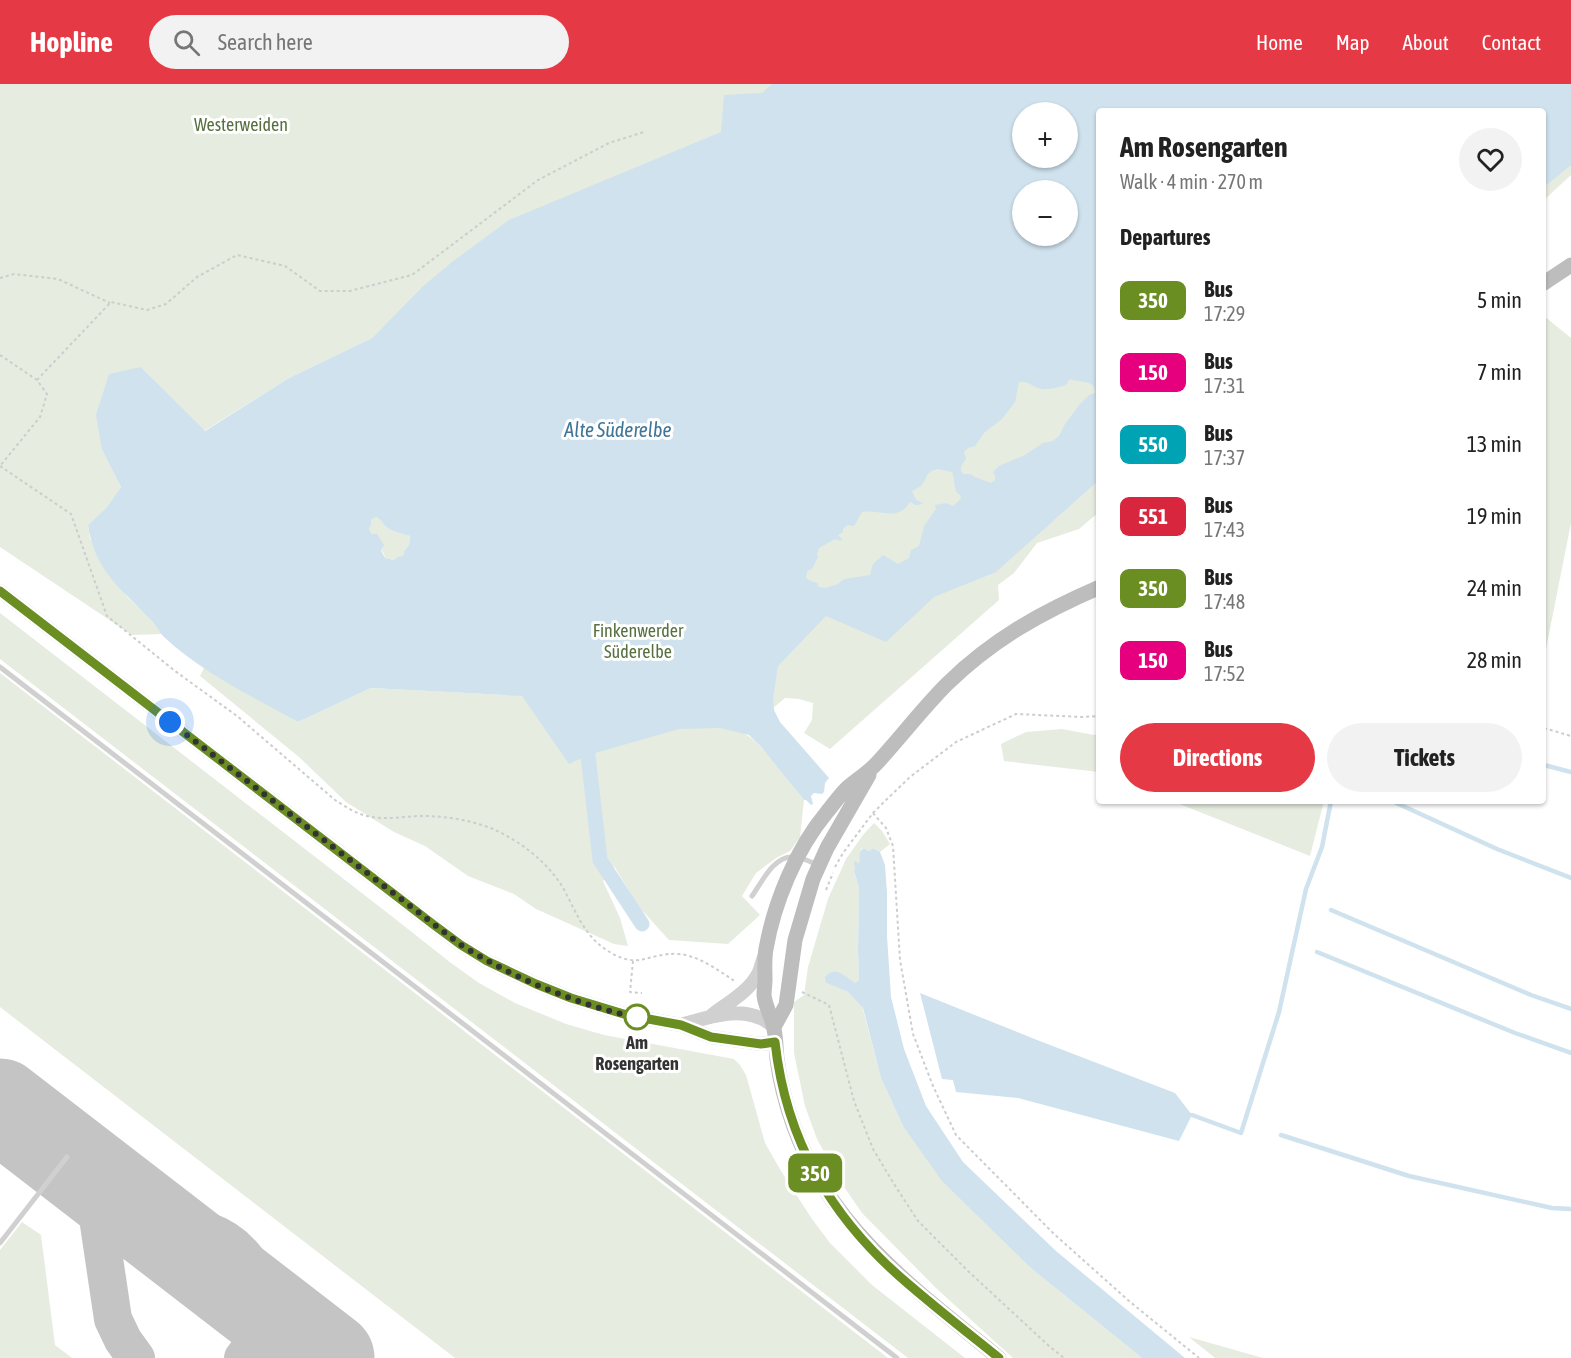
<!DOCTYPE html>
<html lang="en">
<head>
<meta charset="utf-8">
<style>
	:root { --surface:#fff; --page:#f2f2f2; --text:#222; --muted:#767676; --accent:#e63946 }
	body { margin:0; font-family:"Asap Condensed",sans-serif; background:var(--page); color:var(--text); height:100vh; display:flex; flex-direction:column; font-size:22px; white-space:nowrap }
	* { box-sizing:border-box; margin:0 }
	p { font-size:20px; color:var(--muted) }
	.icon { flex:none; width:33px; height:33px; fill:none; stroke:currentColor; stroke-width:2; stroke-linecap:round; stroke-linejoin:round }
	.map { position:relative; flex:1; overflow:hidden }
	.details { position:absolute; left:1096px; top:24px; width:450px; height:696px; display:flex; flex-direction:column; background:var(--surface); border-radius:6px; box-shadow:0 2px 4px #0004 }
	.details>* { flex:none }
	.badge { padding:0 12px; border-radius:9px; font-size:21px; line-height:39px }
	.buttons { position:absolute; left:1012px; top:18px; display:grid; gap:12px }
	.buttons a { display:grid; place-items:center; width:66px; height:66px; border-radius:50%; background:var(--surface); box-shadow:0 2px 4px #0004; font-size:30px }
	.you { position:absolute; width:30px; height:30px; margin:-15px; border:4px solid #fff; border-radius:50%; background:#1a73e8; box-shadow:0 0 0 9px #1a73e833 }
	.map>.badge { position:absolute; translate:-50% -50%; box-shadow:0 0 0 3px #fff }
	h2 { padding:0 24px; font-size:22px; line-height:54px }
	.round { display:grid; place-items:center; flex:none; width:63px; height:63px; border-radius:32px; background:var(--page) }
	.head { display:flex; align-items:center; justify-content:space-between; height:102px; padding:0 24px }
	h1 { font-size:28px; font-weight:700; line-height:45px }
	.action { display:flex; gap:12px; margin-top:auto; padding:12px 24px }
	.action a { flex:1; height:69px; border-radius:36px; background:var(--accent); color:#fff; font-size:24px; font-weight:700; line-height:69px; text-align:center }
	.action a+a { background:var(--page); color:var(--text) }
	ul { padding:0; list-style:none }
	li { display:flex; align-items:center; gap:18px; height:72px; padding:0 24px }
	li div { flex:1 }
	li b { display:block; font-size:22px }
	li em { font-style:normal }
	li .badge { min-width:66px; font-weight:700; text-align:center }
	header { display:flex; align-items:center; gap:36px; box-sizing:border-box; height:84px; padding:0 30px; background:var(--accent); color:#fff }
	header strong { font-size:28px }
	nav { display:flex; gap:33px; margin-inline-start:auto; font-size:21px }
	.search { width:420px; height:54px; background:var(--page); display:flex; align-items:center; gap:15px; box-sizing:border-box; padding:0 21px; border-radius:33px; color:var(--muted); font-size:22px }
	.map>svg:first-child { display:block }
	.green { fill:#e6ecdf; fill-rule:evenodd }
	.water { fill:#cfe2ee; fill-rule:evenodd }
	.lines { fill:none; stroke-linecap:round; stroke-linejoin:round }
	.stream { stroke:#cfe2ee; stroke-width:4.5 }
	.canal { stroke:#cfe2ee; stroke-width:15 }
	.taxiway { stroke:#c4c4c4; stroke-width:38 }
	.runway { stroke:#c4c4c4; stroke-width:93 }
	.path { stroke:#cdcdcd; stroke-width:2; stroke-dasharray:3 3; stroke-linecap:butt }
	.service { stroke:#d0d0d0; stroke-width:5 }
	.tertiary { stroke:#d0d0d0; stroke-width:14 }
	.secondary { stroke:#bdbdbd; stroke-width:15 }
	.line-casing { stroke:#fff; stroke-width:14 }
	.line { stroke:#6b8e23; stroke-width:9 }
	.walk { stroke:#333; stroke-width:6; stroke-dasharray:0 10.8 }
	.stop-dot { fill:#fff; stroke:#6b8e23; stroke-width:3 }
	.labels { text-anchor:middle; stroke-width:6; stroke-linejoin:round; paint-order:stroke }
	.park-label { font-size:18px; fill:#56703f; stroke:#fff }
	.stop-label { font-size:18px; font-weight:bold; fill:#333; stroke:#fff }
	.water-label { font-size:20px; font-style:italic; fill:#3f7597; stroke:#fff }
</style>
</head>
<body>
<header>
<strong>Hopline</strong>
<div class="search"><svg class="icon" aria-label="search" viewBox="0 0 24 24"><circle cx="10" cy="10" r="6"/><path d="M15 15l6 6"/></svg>Search here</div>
<nav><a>Home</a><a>Map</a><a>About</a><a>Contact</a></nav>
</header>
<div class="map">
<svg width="1571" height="1274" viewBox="0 0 1571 1274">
	<rect width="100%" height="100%" fill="#fff"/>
	<path class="green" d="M 0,0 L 1571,0 L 1571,91 L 1544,116 L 1544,27 L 1100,27 L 1099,428 L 1079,445 L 1037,459 L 1014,489 L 998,501 L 999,516 L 830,665 L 804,649 L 812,636 L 813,619 L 799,615 L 785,614 L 743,649 C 759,655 791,701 804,716 L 800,753 L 790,767 L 776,774 L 756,789 L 742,812 L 760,831 L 728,860 L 669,856 L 639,823 L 614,782 L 603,797 L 620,834 L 628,862 L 614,860 L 536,825 L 514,810 L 468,792 L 425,762 L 394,748 L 346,718 L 299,673 L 200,592 L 204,584 L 298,638 L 371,604 L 507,611 L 421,204 L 372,254 L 289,294 L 204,347 L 141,283 L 102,366 L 121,403 L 106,424 L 88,441 L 90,455 L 127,513 L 151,535 L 162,550 L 132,551 L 0,463 ZM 1023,28 L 1068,28 L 1068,74 L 1023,74 ZM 1023,106 L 1068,106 L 1068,152 L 1023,152 Z
		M 1544,232 L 1571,254 L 1571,439 L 1544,575 Z
		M 376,433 C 383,436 381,437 386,443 C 392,448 403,450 410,452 L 409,461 L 404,467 L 403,472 L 394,476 L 385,474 L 384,470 L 369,445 L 371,441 L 371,436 Z
		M 0,529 L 394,834 L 451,879 L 479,899 L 515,919 L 566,940 L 604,951 L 734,975 L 740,981 L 746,991 L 765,1059 L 781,1087 L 812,1135 L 830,1159 L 872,1201 L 965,1274 L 908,1274 L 0,575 Z
		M 0,589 L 888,1274 L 455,1274 L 0,923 Z
		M 1062,645 L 1094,651 L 1099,650 L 1099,688 L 1004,677 L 1001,660 L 1026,648 Z
		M 1172,717 L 1324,717 L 1310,772 Z
		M 874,739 L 882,747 L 890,760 L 880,768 L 873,764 L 869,767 L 863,764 L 861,765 L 859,781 L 854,787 L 859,803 L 858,867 L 859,896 L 855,899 L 826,899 L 848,908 L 862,922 L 881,994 L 903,1042 L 1032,1185 L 1142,1274 L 1013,1274 L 937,1205 L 862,1129 L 838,1094 L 817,1055 L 805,1022 L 794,969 L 794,918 L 804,911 L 808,883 L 828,815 L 846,775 L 863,751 Z
		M 22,1138 L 41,1151 L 55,1261 L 72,1274 L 0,1274 L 0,1166 Z
		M 1189,1253 L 1263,1274 L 1215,1274 Z"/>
	<path class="water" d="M 772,0 L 1571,0 L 1571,81 L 1544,103 L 1544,27 L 1100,27 L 1099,396 L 996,488 L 934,513 L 886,558 L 826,532 L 778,582 L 773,614 L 774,626 L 780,638 L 829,694 L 825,699 L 824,708 L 822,710 L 814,709 L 811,712 L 813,720 L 811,721 L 806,716 L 804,716 L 762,664 L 749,651 L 720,644 L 679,645 L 588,671 L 569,680 L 522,612 L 371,604 L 298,638 C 252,612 202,589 163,552 C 158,546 155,539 149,534 C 120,504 94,485 88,441 L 106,424 L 121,403 L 102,366 L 96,331 L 109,290 L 141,283 L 205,347 L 289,294 L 372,254 L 421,204 L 452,178 L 509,136 L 721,48 L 724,11 L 762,9 ZM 1023,28 L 1068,28 L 1068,74 L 1023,74 ZM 1023,106 L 1068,106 L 1068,152 L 1023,152 ZM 1070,295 C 1079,299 1096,295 1095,309 L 1089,311 L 1080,320 L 1065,340 L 1059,352 L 1053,357 L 1043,359 L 1025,371 L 999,382 L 993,388 L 995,392 L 995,396 L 991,399 L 975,393 L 970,390 L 963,390 L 961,387 L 961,382 L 966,375 L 964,368 L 968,364 L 975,362 L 985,348 L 1002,335 L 1015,318 L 1019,298 C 1028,296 1032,303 1042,305 C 1049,306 1059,303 1066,301 ZM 938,385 L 952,388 C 956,397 952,406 960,411 L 961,415 L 953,422 L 946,419 L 935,421 L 936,425 L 924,442 L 919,462 L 911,466 L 909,474 L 898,480 L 883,471 L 873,480 L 870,491 L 844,495 L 838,500 L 826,504 L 819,503 L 817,499 L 809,496 L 806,494 L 807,487 L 812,485 L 818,473 L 817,470 L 819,464 L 835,455 L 841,457 L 842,455 L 838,451 L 843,448 L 843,445 L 847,441 L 854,442 L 862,428 C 881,425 898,438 910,418 C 917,421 913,423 923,419 L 916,416 L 912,407 C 915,405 918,404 921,402 C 928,394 924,388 938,385 ZM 376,433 C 382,436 382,438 386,443 C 392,448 403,450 410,452 L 409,461 L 404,467 L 403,472 L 398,473 L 394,476 L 385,474 L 381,466 L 384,461 L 377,450 L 372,450 L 369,445 L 371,441 L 371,436 Z
		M 863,764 L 869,767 L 873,764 L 880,768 L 885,781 L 887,809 L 887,852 L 891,913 L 904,965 L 926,1022 L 963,1078 L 1056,1167 L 1185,1274 L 1142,1274 L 1032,1185 L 942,1097 L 903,1042 L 881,994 L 863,924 L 848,908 L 826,899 L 825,893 C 835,881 845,892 855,899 L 859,896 L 858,867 L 859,803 L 854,787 L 855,784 L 854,778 L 856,777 L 859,780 L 860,768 Z
		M 920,909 L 1037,956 L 1175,1009 L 1192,1031 L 1179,1057 L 1018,1014 L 956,1008 L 953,996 L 942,995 Z"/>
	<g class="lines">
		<path class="stream" d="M 1544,681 L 1571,688
			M 1392,717 L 1497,765 L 1571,794
			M 1331,826 L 1531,911 L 1571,925
			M 1317,868 L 1515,949 L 1571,969
			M 1192,1031 L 1241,1049 L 1279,928 L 1306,805 L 1322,763 L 1331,717
			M 1281,1051 L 1409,1092 L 1552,1124 L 1571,1125"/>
		<path class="canal" d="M 587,651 L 588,671 L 600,776 L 642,840"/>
		<path class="taxiway" d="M 67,1073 C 80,1090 91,1106 97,1127 L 113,1235 L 123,1256 L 136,1274
			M 121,1115 C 135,1124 150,1135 166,1140 C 179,1143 193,1143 207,1147 C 237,1157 258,1183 262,1214 C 264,1236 257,1258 243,1274"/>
		<path class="runway" d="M 0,1021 L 328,1274"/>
		<path class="path" d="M 0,194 L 14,190 L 58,195 L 110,219
			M 0,271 L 37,296 L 47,310 L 40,333 L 0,382
			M 37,296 L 111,218 L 147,226 L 166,220 L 197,193 L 237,171 L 285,182 L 320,207 L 350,207 L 412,191 L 538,96 L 609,59 L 644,48
			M 0,382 L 71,430 L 107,532 L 175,587 L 237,632 L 335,716 C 346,723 358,731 372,733 C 388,736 405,732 422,732 C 446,732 470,736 493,745 C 520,757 546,777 562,802 C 575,825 583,850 605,865 C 639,888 647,868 679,870 C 700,872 719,887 736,898
			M 1544,644 L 1571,652
			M 873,729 L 886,744 L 893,762 L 900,876 L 913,950 L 933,1002 L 956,1051 L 1054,1150 L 1129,1217 L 1199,1274
			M 835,783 L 843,769 L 873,729 L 885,717 L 910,693 L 956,658 L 1016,630 L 1082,633 L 1100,632
			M 826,806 L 833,789
			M 633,877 L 630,908 L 642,909
			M 802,908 L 829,921 L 854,1017 L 873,1065 L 894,1100 L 918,1137 L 968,1187 L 1049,1262 L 1064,1274"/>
		<path class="service" d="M 0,583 L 897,1274
			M 752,812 C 762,798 774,771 794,773 C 801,773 811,778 818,781
			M 0,1159 L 67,1073"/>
		<path class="tertiary" d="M 0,507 L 434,841 L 461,861 L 487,877 L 536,900 L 571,914 L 627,931 L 681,941 L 711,953 L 761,960 L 775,958
			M 712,931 C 728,919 751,906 759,888 C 761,883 762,878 764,873
			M 681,941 C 711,932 748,919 774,943"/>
		<path class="secondary" d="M 1544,199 L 1571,181
			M 774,943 L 786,921 L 795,856 L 813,795 L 827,764 L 869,691
			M 999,1274 C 917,1207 831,1146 794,1043 C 786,1021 780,998 777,975 C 776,965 776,954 774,945 C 772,933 765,922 764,911 C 764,906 765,901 765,896 C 765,886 764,875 766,865 C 774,819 796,765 827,728 C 833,721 839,712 846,705 C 856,696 868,689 877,679 C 901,653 922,625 947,600 C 993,555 1042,528 1100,503"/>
	</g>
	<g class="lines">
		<g class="line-casing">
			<path id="line" d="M 0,507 L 434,841 L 461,861 L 487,877 L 536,900 L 571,914 L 627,931 L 681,941 L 711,953 L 761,960 L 775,958 C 786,1057 831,1134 906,1198 C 936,1224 968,1249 999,1274"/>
		</g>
		<use href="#line" class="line"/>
		<path class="walk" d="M 170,638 L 461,861 C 515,895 576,920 638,934 L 637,933"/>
	</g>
	<circle class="stop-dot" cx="637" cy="933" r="12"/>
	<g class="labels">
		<g class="park-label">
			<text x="241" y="47">Westerweiden</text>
			<text x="638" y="553">Finkenwerder<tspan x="638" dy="21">Süderelbe</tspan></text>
		</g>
		<g class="stop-label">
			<text x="637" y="965">Am<tspan x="637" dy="21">Rosengarten</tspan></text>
		</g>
		<g class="water-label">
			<text x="618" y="353">Alte Süderelbe</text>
		</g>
	</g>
</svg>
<div class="buttons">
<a>+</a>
<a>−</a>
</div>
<div class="you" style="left:170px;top:638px"></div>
<b class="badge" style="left:815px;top:1089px;background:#6b8e23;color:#fff">350</b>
<section class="details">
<div class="head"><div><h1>Am Rosengarten</h1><p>Walk · 4 min · 270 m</p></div><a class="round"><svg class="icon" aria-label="heart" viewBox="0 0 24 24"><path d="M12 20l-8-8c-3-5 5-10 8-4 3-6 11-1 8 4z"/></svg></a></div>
<h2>Departures</h2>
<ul>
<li><span class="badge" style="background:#6b8e23;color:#fff">350</span><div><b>Bus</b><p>17:29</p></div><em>5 min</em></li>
<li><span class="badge" style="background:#e6007e;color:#fff">150</span><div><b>Bus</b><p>17:31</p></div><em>7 min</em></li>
<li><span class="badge" style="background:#00a3b4;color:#fff">550</span><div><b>Bus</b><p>17:37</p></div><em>13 min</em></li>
<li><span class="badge" style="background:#d7263d;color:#fff">551</span><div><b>Bus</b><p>17:43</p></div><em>19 min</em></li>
<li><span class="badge" style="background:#6b8e23;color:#fff">350</span><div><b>Bus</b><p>17:48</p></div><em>24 min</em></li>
<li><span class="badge" style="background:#e6007e;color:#fff">150</span><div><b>Bus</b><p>17:52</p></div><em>28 min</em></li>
</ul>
<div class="action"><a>Directions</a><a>Tickets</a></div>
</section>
</div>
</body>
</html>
